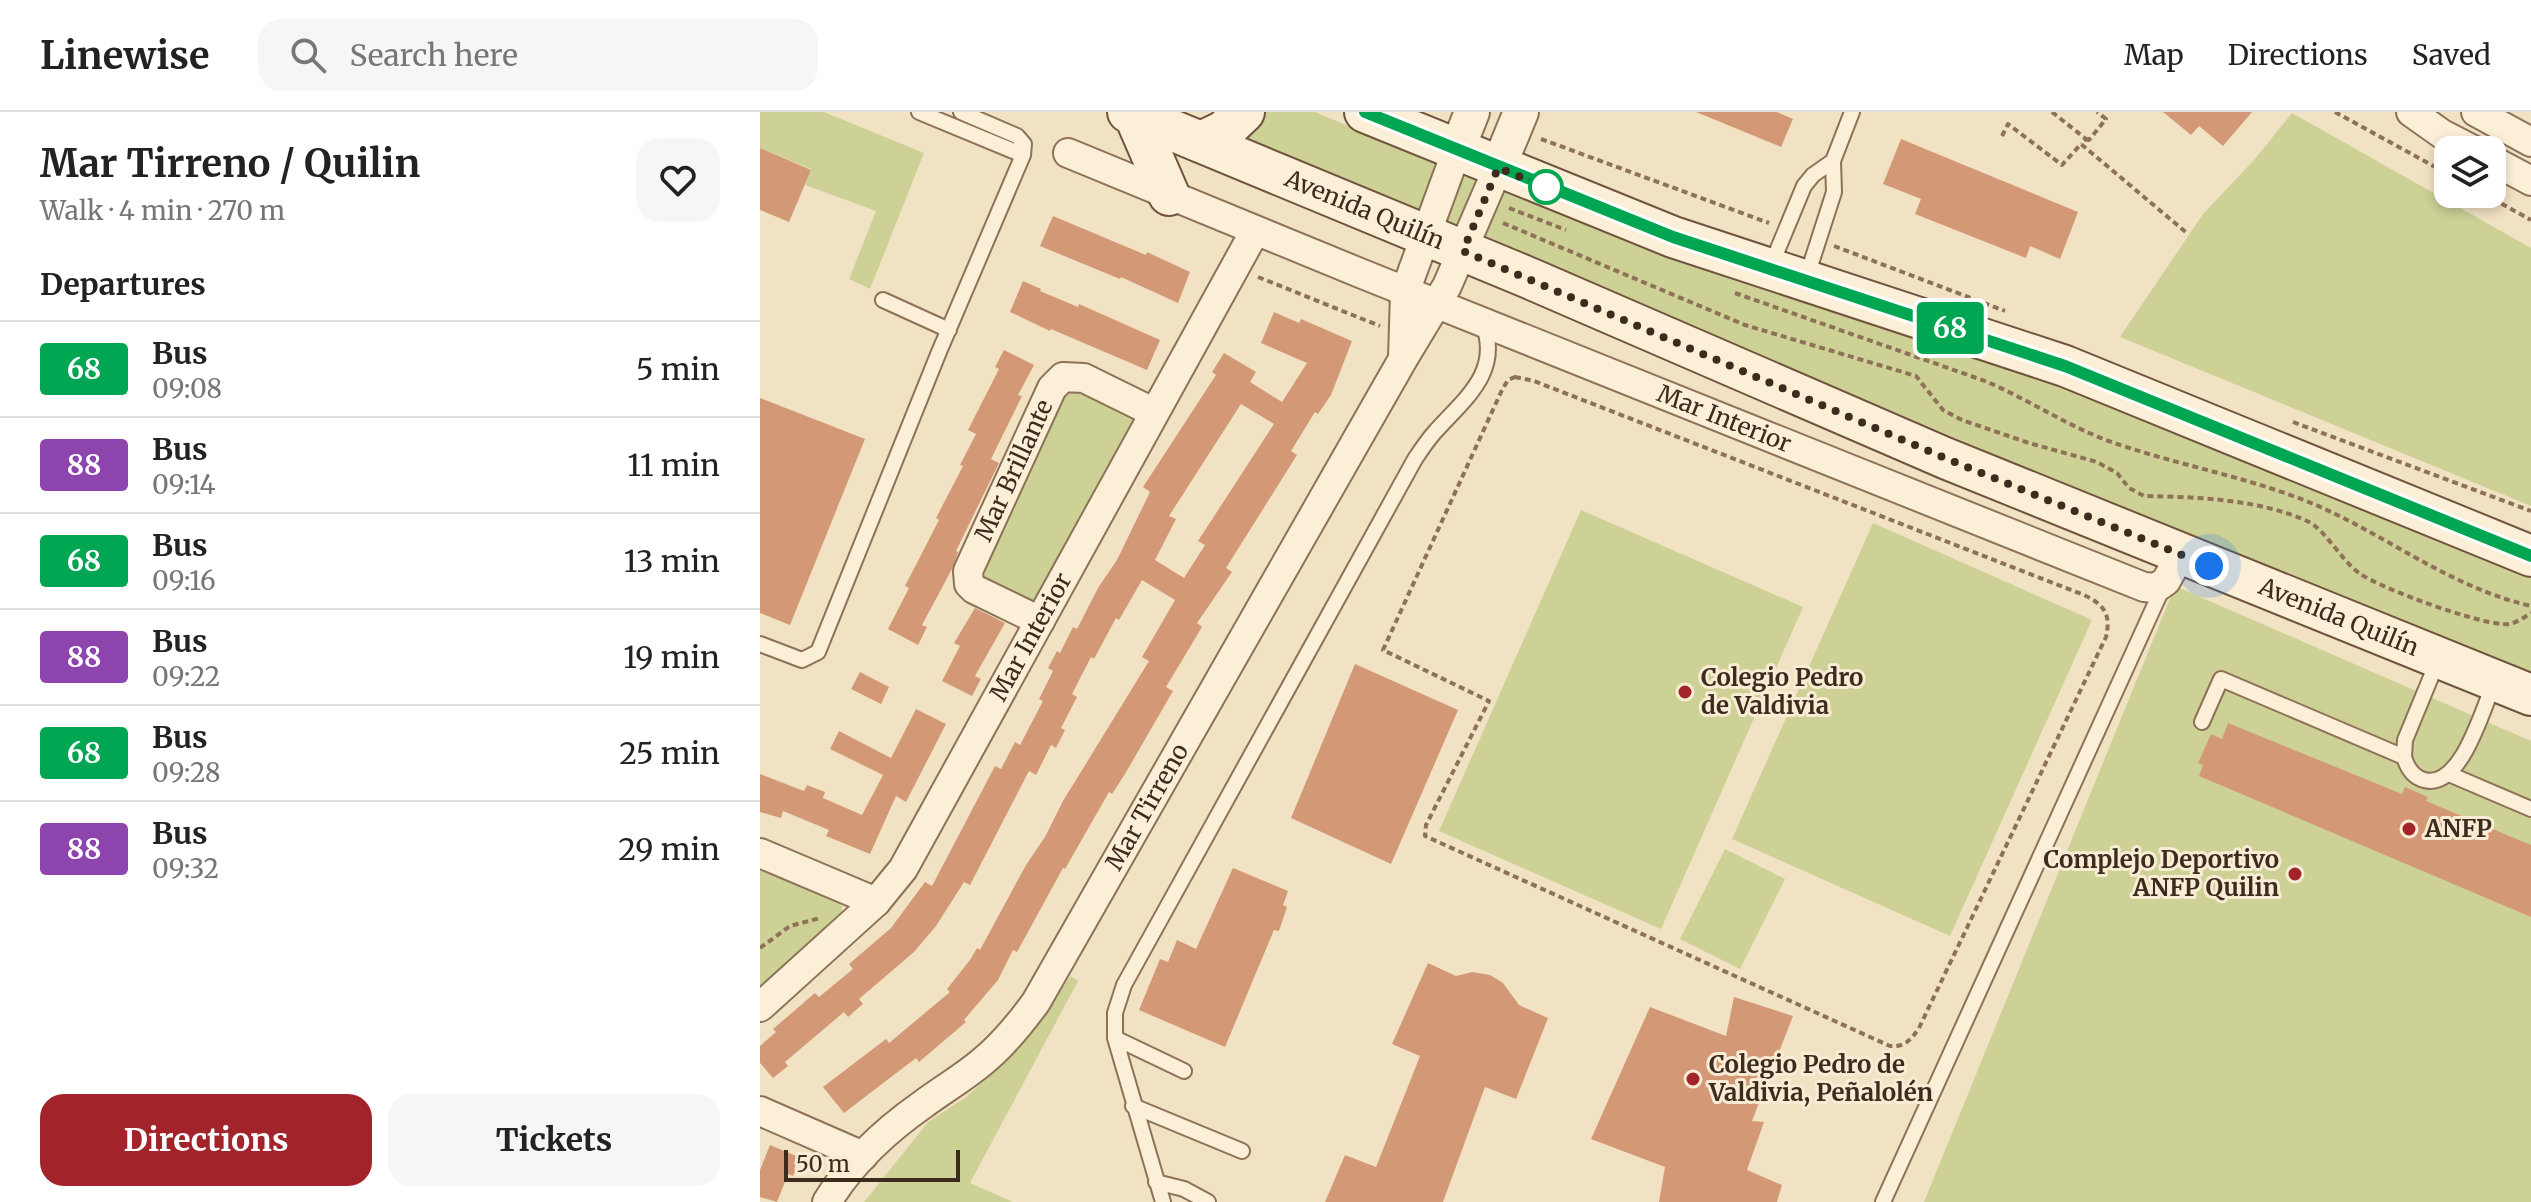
<!DOCTYPE html>
<html lang="en">
<head>
<meta charset="utf-8">
<style>
	:root { --surface:#fff; --page:#f6f6f6; --text:#222; --muted:#767676; --line:#e0e0e0; --accent:#a2232a }
	body { margin:0; font-family:Merriweather,serif; background:var(--page); color:var(--text); height:100vh; display:flex; flex-direction:column; font-size:30px; white-space:nowrap }
	* { box-sizing:border-box; margin:0 }
	p { font-size:26px; color:var(--muted) }
	.icon { flex:none; width:44px; height:44px; fill:none; stroke:currentColor; stroke-width:2; stroke-linecap:round; stroke-linejoin:round }
	.map { position:relative; flex:1; overflow:hidden }
	.sheet { display:flex; flex-direction:column; background:var(--surface); width:760px }
	.sheet>* { flex:none }
	.badge { padding:0 16px; border-radius:6px; font-size:28px; line-height:52px }
	.buttons { position:absolute; left:1674px; top:24px; display:grid; gap:16px }
	.buttons a { display:grid; place-items:center; width:72px; height:72px; border-radius:16px; background:var(--surface); box-shadow:0 4px 12px #0003; font-size:40px }
	.scale { position:absolute; left:24px; bottom:20px; width:176px; box-sizing:border-box; padding-left:8px; border:4px solid #3d2b1e; border-top:0; font-size:22px; line-height:28px; white-space:nowrap; color:#3d2b1e; -webkit-text-stroke:6px #f8ecd4; paint-order:stroke }
	.you { position:absolute; width:40px; height:40px; margin:-20px; border:6px solid #fff; border-radius:50%; background:#1a73e8; box-shadow:0 0 0 12px #1a73e833 }
	.map>.badge { position:absolute; translate:-50% -50%; box-shadow:0 0 0 4px #fff }
	h2 { padding:0 40px; font-size:30px; line-height:72px }
	.round { display:grid; place-items:center; flex:none; width:84px; height:84px; border-radius:24px; background:var(--page) }
	.summary { display:flex; align-items:center; justify-content:space-between; height:136px; padding:0 40px }
	h1 { font-size:38px; font-weight:700; line-height:60px }
	.button { display:flex; gap:16px; margin-top:auto; padding:16px 40px }
	.button a { flex:1; height:92px; border-radius:24px; background:var(--accent); color:#fff; font-size:32px; font-weight:700; line-height:92px; text-align:center }
	.button a+a { background:var(--page); color:var(--text) }
	ul { padding:0; list-style:none }
	li { display:flex; align-items:center; gap:24px; height:96px; padding:0 40px; border-top:2px solid var(--line) }
	li div { flex:1 }
	li b { display:block; font-size:30px }
	li em { font-style:normal }
	li .badge { min-width:88px; font-weight:700; text-align:center }
	header { display:flex; align-items:center; gap:48px; box-sizing:border-box; height:112px; padding:0 40px; background:var(--surface); border-bottom:2px solid var(--line) }
	header strong { font-size:38px }
	nav { display:flex; gap:44px; margin-inline-start:auto; font-size:28px }
	.search { width:560px; height:72px; background:var(--page); display:flex; align-items:center; gap:20px; box-sizing:border-box; padding:0 28px; border-radius:24px; color:var(--muted); font-size:30px }
	main { display:flex; flex:1; min-height:0 }
	.map>svg:first-child { display:block }
	.green { fill:#cdd196 }
	.building { fill:#d39977; fill-rule:evenodd }
	.lines { fill:none; stroke-linecap:round; stroke-linejoin:round }
	.service-casing { stroke:#8e7258; stroke-width:18 }
	.minor-casing { stroke:#8e7258; stroke-width:32 }
	.tertiary-casing { stroke:#8e7258; stroke-width:38 }
	.secondary-casing { stroke:#70533c; stroke-width:44 }
	.path { stroke:#8e7258; stroke-width:4; stroke-dasharray:6 4; stroke-linecap:butt }
	.service { stroke:#fbefd8; stroke-width:14 }
	.minor { stroke:#fbefd8; stroke-width:28 }
	.tertiary { stroke:#fbefd8; stroke-width:34 }
	.secondary { stroke:#fbefd8; stroke-width:40 }
	.line-casing { stroke:#fff; stroke-width:18 }
	.line { stroke:#00a651; stroke-width:12 }
	.walk { stroke:#3d2b1e; stroke-width:8; stroke-dasharray:0 14.4 }
	.stop-dot { fill:#fff; stroke:#00a651; stroke-width:4 }
	.poi-dot { fill:#a2232a; stroke:#f8ecd4; stroke-width:3 }
	.labels { text-anchor:middle; stroke-width:6; stroke-linejoin:round; paint-order:stroke }
	.street-label { font-size:24px; fill:#3d2b1e; stroke:#f8ecd4 }
	.poi-label { font-size:24px; font-weight:bold; fill:#3d2b1e; stroke:#f8ecd4; text-anchor:start }
</style>
</head>
<body>
<header>
<strong>Linewise</strong>
<div class="search"><svg class="icon" aria-label="search" viewBox="0 0 24 24"><circle cx="10" cy="10" r="6"/><path d="M15 15l6 6"/></svg>Search here</div>
<nav><a>Map</a><a>Directions</a><a>Saved</a></nav>
</header>
<main>
<section class="sheet">
<div class="summary"><div><h1>Mar Tirreno / Quilin</h1><p>Walk · 4 min · 270 m</p></div><a class="round"><svg class="icon" aria-label="heart" viewBox="0 0 24 24"><path d="M12 20l-8-8c-3-5 5-10 8-4 3-6 11-1 8 4z"/></svg></a></div>
<h2>Departures</h2>
<ul>
<li><span class="badge" style="background:#00a651;color:#fff">68</span><div><b>Bus</b><p>09:08</p></div><em>5 min</em></li>
<li><span class="badge" style="background:#8e44ad;color:#fff">88</span><div><b>Bus</b><p>09:14</p></div><em>11 min</em></li>
<li><span class="badge" style="background:#00a651;color:#fff">68</span><div><b>Bus</b><p>09:16</p></div><em>13 min</em></li>
<li><span class="badge" style="background:#8e44ad;color:#fff">88</span><div><b>Bus</b><p>09:22</p></div><em>19 min</em></li>
<li><span class="badge" style="background:#00a651;color:#fff">68</span><div><b>Bus</b><p>09:28</p></div><em>25 min</em></li>
<li><span class="badge" style="background:#8e44ad;color:#fff">88</span><div><b>Bus</b><p>09:32</p></div><em>29 min</em></li>
</ul>
<div class="button"><a>Directions</a><a>Tickets</a></div>
</section>
<div class="map">
<svg width="1771" height="1090" viewBox="0 0 1771 1090">
	<rect width="100%" height="100%" fill="#f2e2c4"/>
	<path class="green" d="M 0,0 L 64,0 L 164,41 L 110,177 L 89,167 L 116,99 L 45,73 L 51,57 L 0,36 Z
		M 492,0 L 555,0 L 746,80 L 911,144 L 1294,269 L 1771,466 L 1771,564 L 1478,446 L 656,96 L 479,27 Z
		M 1532,1 L 1771,136 L 1771,394 L 1360,225 L 1443,102 L 1494,48 Z
		M 313,274 L 377,306 L 277,488 L 268,489 L 222,471 L 217,455 L 297,284 Z
		M 821,398 L 1043,495 L 901,817 L 679,719 Z
		M 1113,411 L 1332,508 L 1190,824 L 972,727 Z
		M 1415,474 L 1771,629 L 1771,1090 L 1164,1090 Z
		M 965,737 L 1025,767 L 980,857 L 920,827 Z
		M 0,753 L 79,790 L 82,795 L 82,807 L 0,884 Z
		M 311,864 L 318,869 L 210,1071 L 253,1090 L 104,1090 L 168,1010 L 206,985 L 252,944 Z"/>
	<path class="building" d="M 936,0 L 1017,0 L 1033,7 L 1021,35 Z
		M 1403,0 L 1492,0 L 1463,34 L 1439,14 L 1431,23 Z
		M 1141,27 L 1318,100 L 1300,147 L 1270,134 L 1266,146 L 1155,102 L 1161,87 L 1123,72 Z
		M 0,36 L 51,58 L 29,110 L 0,98 Z
		M 293,104 L 386,143 L 387,140 L 430,160 L 418,191 L 361,165 L 360,167 L 280,134 Z
		M 263,169 L 281,177 L 280,179 L 318,195 L 319,192 L 400,228 L 387,258 L 291,217 L 290,219 L 250,200 Z
		M 514,200 L 539,211 L 541,207 L 592,229 L 571,283 L 558,302 L 555,300 L 531,339 L 537,343 L 466,456 L 472,460 L 437,511 L 442,515 L 406,575 L 413,579 L 365,662 L 352,682 L 349,680 L 305,757 L 303,756 L 257,840 L 253,838 L 238,868 L 204,908 L 206,910 L 159,950 L 156,946 L 84,1001 L 63,975 L 126,927 L 129,931 L 190,880 L 187,877 L 210,848 L 217,836 L 220,838 L 266,753 L 285,725 L 303,689 L 389,549 L 382,545 L 415,488 L 382,468 L 359,508 L 356,506 L 334,547 L 331,545 L 312,582 L 317,585 L 301,616 L 305,618 L 296,636 L 291,633 L 276,663 L 269,659 L 210,773 L 204,770 L 176,814 L 154,840 L 99,887 L 103,892 L 88,905 L 84,900 L 25,950 L 28,954 L 13,966 L 0,951 L 0,934 L 16,920 L 13,917 L 55,881 L 59,885 L 93,857 L 89,852 L 131,816 L 165,770 L 172,774 L 235,654 L 241,657 L 255,630 L 260,633 L 283,589 L 279,587 L 293,559 L 288,556 L 297,539 L 300,541 L 313,515 L 317,517 L 338,476 L 357,448 L 390,380 L 383,375 L 456,263 L 452,260 L 464,241 L 496,260 L 490,270 L 522,290 L 547,251 L 501,231 ZM 481,292 L 514,312 L 438,429 L 445,433 L 424,466 L 395,448 L 416,407 L 409,404 Z
		M 244,238 L 274,253 L 258,283 L 262,284 L 231,347 L 239,351 L 196,439 L 198,440 L 192,457 L 162,513 L 167,515 L 158,533 L 128,517 L 149,476 L 145,474 L 179,408 L 176,406 L 203,354 L 200,353 L 216,322 L 208,318 L 239,257 L 235,255 Z
		M 0,286 L 105,327 L 30,513 L 0,501 Z
		M 215,496 L 245,511 L 215,564 L 221,567 L 212,584 L 182,569 L 200,534 L 194,531 Z
		M 595,552 L 698,598 L 631,752 L 531,706 Z
		M 100,560 L 129,575 L 121,592 L 91,577 Z
		M 156,597 L 186,612 L 146,690 L 136,684 L 110,742 L 66,724 L 69,718 L 23,699 L 21,706 L 0,700 L 0,662 L 44,679 L 47,673 L 65,680 L 63,686 L 102,703 L 123,663 L 70,637 L 79,619 L 131,646 Z
		M 1468,611 L 1642,682 L 1645,675 L 1668,685 L 1666,689 L 1771,733 L 1771,805 L 1439,664 L 1443,653 L 1438,651 L 1451,622 L 1462,627 Z
		M 473,756 L 528,779 L 523,793 L 527,795 L 519,819 L 514,818 L 465,935 L 379,898 L 400,847 L 408,850 L 417,828 L 436,837 Z
		M 668,851 L 696,864 L 712,860 L 730,863 L 743,871 L 759,893 L 788,906 L 756,987 L 725,975 L 683,1090 L 565,1090 L 585,1043 L 616,1055 L 660,944 L 632,932 Z
		M 974,885 L 1033,904 L 992,1009 L 1004,1010 L 987,1058 L 1022,1073 L 1017,1090 L 899,1090 L 905,1055 L 831,1027 L 890,895 L 966,924 Z
		M 10,1033 L 41,1046 L 33,1064 L 28,1062 L 17,1090 L 0,1085 L 0,1058 Z"/>
	<g class="lines">
		<g class="service-casing">
			<path id="service" d="M 159,0 L 263,43
				M 1010,156 L 1044,74 L 1053,63 L 1073,49
				M 1046,167 L 1074,80 L 1073,49 L 1092,0
				M 123,188 L 189,218
				M 0,532 L 42,548 L 58,540 L 179,240 L 263,43 L 264,32 L 257,24 L 201,0
				M 1442,610 L 1461,567 L 1644,645 C 1647,655 1653,665 1664,668 C 1701,678 1723,596 1734,571
				M 1644,645 L 1645,628 L 1678,548
				M 1689,662 L 1771,697
				M 355,926 L 424,959
				M 373,994 L 482,1039
				M 396,1070 L 424,1077 L 448,1090
				M 403,1090 L 355,926 L 355,901 L 364,873 L 655,347 C 661,338 667,329 674,321 C 703,288 742,261 723,212
				M 1123,1090 L 1403,475"/>
		</g>
		<g class="minor-casing">
			<g id="minor">
				<path d="M 1651,0 L 1682,22 L 1713,38"/>
				<path d="M 1716,0 L 1771,30"/>
				<path id="s1" d="M 308,41 L 600,161 L 1384,475 L 1396,476 L 1406,469 L 1421,442"/>
				<path d="M 1732,48 L 1771,69"/>
				<path d="M 643,246 L 645,180 L 697,38"/>
				<path id="s2" d="M 280,509 L 214,477 L 209,472 L 208,459 L 292,276 L 303,265 L 324,266 L 393,300"/>
				<path d="M 0,741 L 116,790"/>
				<path id="s3" d="M 0,895 L 116,790 L 143,757 L 495,119"/>
				<path d="M 0,999 L 103,1044"/>
				<path id="s4" d="M 67,1090 C 90,1052 125,1019 162,993 C 182,978 203,966 222,950 C 243,933 260,912 276,890 L 643,247 L 687,174 L 738,56"/>
			</g>
		</g>
		<g class="tertiary-casing">
			<path id="tertiary" d="M 697,38 L 712,0
				M 738,56 L 761,0"/>
		</g>
		<g class="secondary-casing">
			<g id="secondary">
				<path id="s5" d="M 368,0 L 769,166 L 1185,346 L 1771,583"/>
				<path d="M 605,0 L 913,125 L 1305,254 L 1771,444"/>
				<path d="M 374,2 L 409,83"/>
				<path d="M 441,30 L 464,19 L 484,0"/>
			</g>
		</g>
		<path class="path" d="M 1292,0 L 1326,27 L 1321,32
			M 1575,0 L 1688,62
			M 1242,24 L 1248,12 L 1302,53 L 1321,32 L 1428,122
			M 781,27 L 1009,111
			M 1326,27 L 1329,28 L 1346,7 L 1337,0
			M 1724,82 L 1771,108
			M 749,96 L 806,118
			M 743,111 L 985,213 L 1156,264 L 1183,298 L 1202,308 L 1269,331 L 1337,350 L 1357,361 L 1369,376 L 1384,384 C 1437,385 1498,387 1547,409 C 1565,417 1581,448 1599,461 C 1619,476 1725,515 1749,512 C 1756,511 1765,505 1771,501
			M 1074,134 L 1245,199
			M 498,165 L 620,214
			M 975,181 L 1225,269 C 1270,288 1310,316 1357,332 C 1422,354 1492,366 1556,393 C 1629,425 1692,476 1771,494
			M 755,265 L 774,269 L 1324,483 C 1345,493 1351,503 1346,525 L 1159,916 C 1151,928 1145,935 1130,934 L 665,724 L 666,713 L 729,589 L 623,538 L 742,278 L 748,268 Z
			M 1533,310 L 1771,399
			M 0,836 L 30,814 L 60,806"/>
		<use href="#service" class="service"/>
		<use href="#minor" class="minor"/>
		<use href="#tertiary" class="tertiary"/>
		<use href="#secondary" class="secondary"/>
	</g>
	<g class="lines">
		<g class="line-casing">
			<path id="line" d="M 605,0 L 913,125 L 1305,254 L 1771,444"/>
		</g>
		<use href="#line" class="line"/>
		<path class="walk" d="M 786,75 L 738,56 L 703,139 L 1185,346 L 1449,454"/>
	</g>
	<circle class="stop-dot" cx="786" cy="75" r="16"/>
	<g class="poi-dot">
		<circle cx="925" cy="580" r="8"/>
		<circle cx="1649" cy="717" r="8"/>
		<circle cx="1535" cy="762" r="8"/>
		<circle cx="933" cy="967" r="8"/>
	</g>
	<g class="labels">
		<g class="street-label">
			<text dy="8" stroke="none"><textPath href="#s5" startOffset="256">Avenida Quilín</textPath></text>
			<text dy="8" stroke="none"><textPath href="#s1" startOffset="708">Mar Interior</textPath></text>
			<text dy="8" stroke="none"><textPath href="#s2" startOffset="204">Mar Brillante</textPath></text>
			<text dy="8" stroke="none"><textPath href="#s5" startOffset="1312">Avenida Quilín</textPath></text>
			<text dy="8" stroke="none"><textPath href="#s3" startOffset="464">Mar Interior</textPath></text>
			<text dy="8" stroke="none"><textPath href="#s4" startOffset="516">Mar Tirreno</textPath></text>
		</g>
		<g class="poi-label">
			<text x="941" y="574">Colegio Pedro<tspan x="941" dy="28">de Valdivia</tspan></text>
			<text x="1665" y="725">ANFP</text>
			<text x="1519" y="756" text-anchor="end">Complejo Deportivo<tspan x="1519" dy="28">ANFP Quilin</tspan></text>
			<text x="949" y="961">Colegio Pedro de<tspan x="949" dy="28">Valdivia, Peñalolén</tspan></text>
		</g>
	</g>
</svg>
<div class="buttons">
<a><svg class="icon" aria-label="layers" viewBox="0 0 24 24"><path d="M12 4l9 5-9 5-9-5zM3 14l9 5 9-5"/></svg></a>
</div>
<div class="scale">50 m</div>
<div class="you" style="left:1449px;top:454px"></div>
<b class="badge" style="left:1190px;top:216px;background:#00a651;color:#fff">68</b>
</div>
</main>
</body>
</html>
